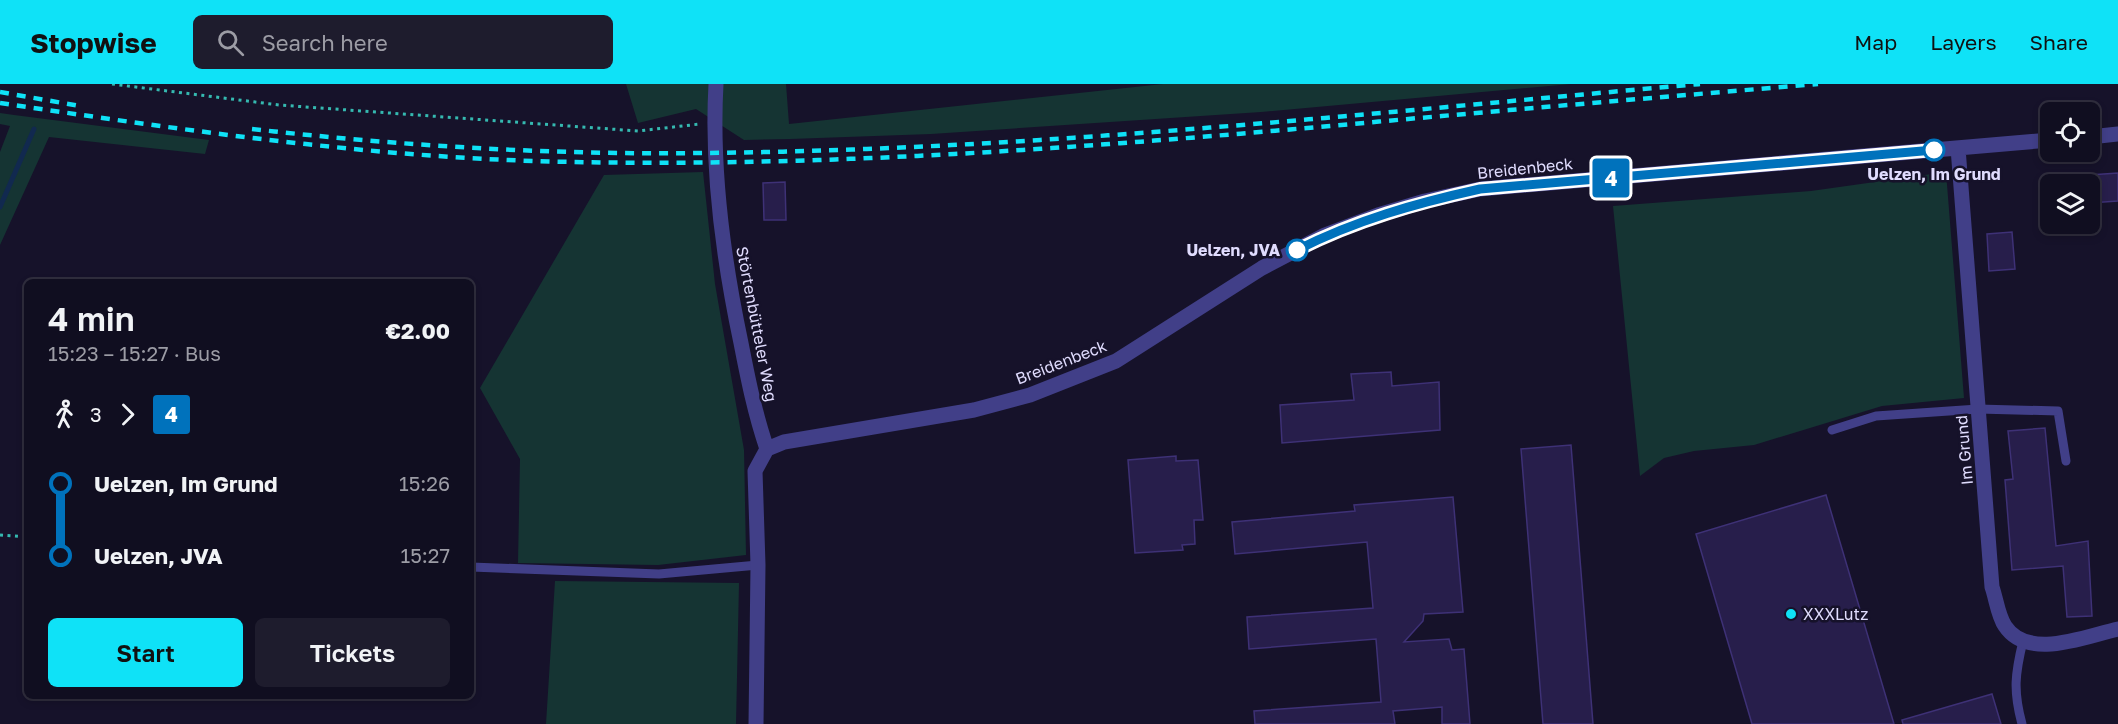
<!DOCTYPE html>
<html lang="en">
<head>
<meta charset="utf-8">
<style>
	:root { --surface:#100e20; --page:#1e1c2d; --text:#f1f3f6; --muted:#9c9ca5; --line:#302e3e; --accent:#0fe2f7 }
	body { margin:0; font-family:"Golos Text",sans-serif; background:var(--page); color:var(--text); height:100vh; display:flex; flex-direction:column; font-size:22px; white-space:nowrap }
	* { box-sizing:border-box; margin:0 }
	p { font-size:20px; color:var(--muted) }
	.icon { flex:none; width:33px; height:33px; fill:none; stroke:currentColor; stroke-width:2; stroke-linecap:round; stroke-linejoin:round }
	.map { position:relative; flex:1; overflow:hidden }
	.panel { position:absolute; left:24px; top:195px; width:450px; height:420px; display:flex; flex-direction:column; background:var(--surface); border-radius:9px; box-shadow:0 3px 9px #0003,0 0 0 2px var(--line) }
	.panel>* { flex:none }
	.badge { padding:0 12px; border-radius:4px; font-size:21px; line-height:39px }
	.tools { position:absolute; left:2040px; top:18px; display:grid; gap:12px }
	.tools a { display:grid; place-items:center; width:60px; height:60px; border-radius:9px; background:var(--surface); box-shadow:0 3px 9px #0003,0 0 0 2px var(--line); font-size:30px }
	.map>.badge { position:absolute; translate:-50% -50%; box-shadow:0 0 0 3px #fff }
	.legs { display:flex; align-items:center; gap:9px; height:66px; padding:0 24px; font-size:20px }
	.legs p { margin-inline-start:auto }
	.summary { display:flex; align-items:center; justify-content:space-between; height:102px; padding:0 24px }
	h1 { font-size:33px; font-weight:600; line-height:45px }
	.primary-button { display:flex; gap:12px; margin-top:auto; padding:12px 24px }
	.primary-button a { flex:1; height:69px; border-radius:9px; background:var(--accent); color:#111; font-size:24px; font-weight:600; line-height:69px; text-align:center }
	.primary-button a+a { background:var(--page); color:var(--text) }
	ul { padding:0 24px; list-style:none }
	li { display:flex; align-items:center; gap:21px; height:72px; font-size:22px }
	li i { display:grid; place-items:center; width:9px; height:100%; margin:0 8px; background:currentColor }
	li i::after { content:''; width:15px; height:15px; margin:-8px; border:4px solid; border-radius:50%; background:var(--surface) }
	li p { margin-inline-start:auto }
	li:first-child i { background:linear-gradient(#0000 50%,currentColor 0) }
	li:last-child i { background:linear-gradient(currentColor 50%,#0000 0) }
	header { display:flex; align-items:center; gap:36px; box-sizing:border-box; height:84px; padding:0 30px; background:var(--accent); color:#111 }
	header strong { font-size:28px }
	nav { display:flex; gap:33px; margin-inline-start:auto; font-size:21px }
	.search { width:420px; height:54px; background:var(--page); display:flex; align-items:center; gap:15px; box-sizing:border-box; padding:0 21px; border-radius:9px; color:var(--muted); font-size:22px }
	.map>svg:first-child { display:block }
	.green { fill:#153433 }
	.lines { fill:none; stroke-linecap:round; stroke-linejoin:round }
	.stream { stroke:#11294f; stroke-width:5 }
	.building { fill:#271e4b; stroke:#3e3176; stroke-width:1.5 }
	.path { stroke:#35b9b0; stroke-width:3; stroke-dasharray:3 4.5; stroke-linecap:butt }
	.lane { stroke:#413f88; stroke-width:9 }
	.street { stroke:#413f88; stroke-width:15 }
	.rail { stroke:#0fe2f7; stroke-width:4.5; stroke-dasharray:9 8; stroke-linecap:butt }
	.line-1-casing { stroke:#fff; stroke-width:14 }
	.line-1 { stroke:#0072bc; stroke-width:9 }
	.stop-1-dot { fill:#fff; stroke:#0072bc; stroke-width:3 }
	.poi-dot { fill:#0fe2f7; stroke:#16122a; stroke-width:2 }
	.labels { text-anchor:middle; stroke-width:5; stroke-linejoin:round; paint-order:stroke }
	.street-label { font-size:16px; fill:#e0dcfe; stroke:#16122a }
	.stop-label { font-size:16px; font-weight:bold; fill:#e0dcfe; stroke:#16122a }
	.poi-label { font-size:16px; fill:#e0dcfe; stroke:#16122a; text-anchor:start }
</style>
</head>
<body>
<header>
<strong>Stopwise</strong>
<div class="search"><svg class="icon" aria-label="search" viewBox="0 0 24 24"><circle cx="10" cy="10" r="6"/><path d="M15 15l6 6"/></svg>Search here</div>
<nav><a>Map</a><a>Layers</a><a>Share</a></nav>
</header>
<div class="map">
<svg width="2118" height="640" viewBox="0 0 2118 640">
	<rect width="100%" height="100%" fill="#16122a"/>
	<path class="green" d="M 626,0 L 786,0 L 789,40 L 1163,0 L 1571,0 L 1261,28 L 931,50 L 790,55 L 744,56 L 696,25 L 638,39 Z
		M 0,29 L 14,31 L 209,56 L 205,70 L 49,53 L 0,161 L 0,68 L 10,42 L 0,40 Z
		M 703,88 L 715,200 L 744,366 L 746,471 L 658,481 L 518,479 L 520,375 L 480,304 L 604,91 Z
		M 1946,88 L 1964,314 L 1882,322 L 1754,361 L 1694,367 L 1664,374 L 1640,392 L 1613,122 L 1811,107 Z
		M 555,497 L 739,499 L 736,640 L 546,640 Z"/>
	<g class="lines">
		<path class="stream" d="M 0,123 L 34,45"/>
	</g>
	<path class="building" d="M 2118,89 L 2118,117 L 2090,119 L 2090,91 Z
		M 785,98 L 786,136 L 764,136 L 763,99 Z
		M 2012,148 L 2015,185 L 1989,187 L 1987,150 Z
		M 1391,288 L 1392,302 L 1439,298 L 1440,346 L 1282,359 L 1280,321 L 1354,316 L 1351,290 Z
		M 2045,344 L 2056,462 L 2088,457 L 2092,532 L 2067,533 L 2063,482 L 2012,486 L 2005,396 L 2013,395 L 2008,347 Z
		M 1571,361 L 1593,640 L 1543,640 L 1521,365 Z
		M 1176,372 L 1176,377 L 1198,376 L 1203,436 L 1194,436 L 1195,460 L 1182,461 L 1183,466 L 1135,469 L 1128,376 Z
		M 1826,411 L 1894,640 L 1752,640 L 1696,450 Z
		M 1453,413 L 1463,528 L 1424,530 L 1423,537 L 1404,558 L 1449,555 L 1452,566 L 1464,565 L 1470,640 L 1442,640 L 1442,623 L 1393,627 L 1395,640 L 1255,640 L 1254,627 L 1381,618 L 1376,555 L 1249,565 L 1247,533 L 1373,524 L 1367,458 L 1235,470 L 1232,438 L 1355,427 L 1354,421 Z
		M 1992,610 L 2001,640 L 1903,640 L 1902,636 Z"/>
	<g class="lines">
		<path class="path" d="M 112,0 L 279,21 L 638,47 L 700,40
			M 0,451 L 27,453"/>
		<path class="lane" d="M 1832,346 L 1876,332 L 1978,325 L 2058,327 L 2066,377
			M 471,483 L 659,490 L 758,481
			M 2022,640 C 2013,607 2015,590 2023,557"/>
		<path class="street" d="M 716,0 C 711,87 723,174 741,259 C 748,295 755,330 767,365 L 755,387 L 758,481 L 756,640
			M 2090,53 L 2118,50
			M 1958,64 L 1992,503 C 1996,514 1998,532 2005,542 C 2028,577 2086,552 2118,545
			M 767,365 L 784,358 L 974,326 L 1030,311 L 1116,277 L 1262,184 L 1325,151 L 1378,131 L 1425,117 L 1480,105 L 2050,56"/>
		<path class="rail" d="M 0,8 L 80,22
			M 0,19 C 190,47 381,75 574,78 C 834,83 1093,63 1352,40 C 1507,26 1662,13 1818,0
			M 252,45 C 402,62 553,71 703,69 C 1036,66 1368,29 1700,0"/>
	</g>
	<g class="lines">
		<g class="line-1-casing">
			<path id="line-1" d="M 1297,166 C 1356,136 1417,119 1480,105 L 1934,66"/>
		</g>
		<use href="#line-1" class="line-1"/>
	</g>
	<g class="stop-1-dot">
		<circle cx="1934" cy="66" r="10"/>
		<circle cx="1297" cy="166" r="10"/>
	</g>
	<circle class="poi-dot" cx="1791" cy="530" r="6"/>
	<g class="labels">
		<g class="street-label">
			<text transform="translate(1525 84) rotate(-6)" y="6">Breidenbeck</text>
			<text transform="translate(757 240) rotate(79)" y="6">Störtenbütteler Weg</text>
			<text transform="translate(1061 278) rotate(-21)" y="6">Breidenbeck</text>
			<text transform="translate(1964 366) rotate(-95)" y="6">Im Grund</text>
		</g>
		<g class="stop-label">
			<text x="1934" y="96">Uelzen, Im Grund</text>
			<text x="1280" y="172" text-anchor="end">Uelzen, JVA</text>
		</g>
		<g class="poi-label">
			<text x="1803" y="536">XXXLutz</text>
		</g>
	</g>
</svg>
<div class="tools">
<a><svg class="icon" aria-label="locate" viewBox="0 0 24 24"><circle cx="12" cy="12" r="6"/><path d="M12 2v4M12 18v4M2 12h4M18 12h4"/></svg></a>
<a><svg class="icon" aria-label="layers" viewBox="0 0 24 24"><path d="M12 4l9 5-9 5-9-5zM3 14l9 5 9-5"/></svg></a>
</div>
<b class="badge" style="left:1611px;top:94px;background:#0072bc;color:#fff">4</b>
<section class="panel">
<div class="summary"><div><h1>4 min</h1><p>15:23 – 15:27 · Bus</p></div><b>€2.00</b></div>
<div class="legs"><svg class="icon" aria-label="walk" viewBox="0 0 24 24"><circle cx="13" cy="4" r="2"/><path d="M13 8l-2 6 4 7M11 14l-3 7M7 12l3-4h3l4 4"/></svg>3<svg class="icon" aria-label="forward" viewBox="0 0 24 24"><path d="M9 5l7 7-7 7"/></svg><b class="badge" style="background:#0072bc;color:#fff">4</b></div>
<ul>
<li><i style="color:#0072bc"></i><b>Uelzen, Im Grund</b><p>15:26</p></li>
<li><i style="color:#0072bc"></i><b>Uelzen, JVA</b><p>15:27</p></li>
</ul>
<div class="primary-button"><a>Start</a><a>Tickets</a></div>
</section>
</div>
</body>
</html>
